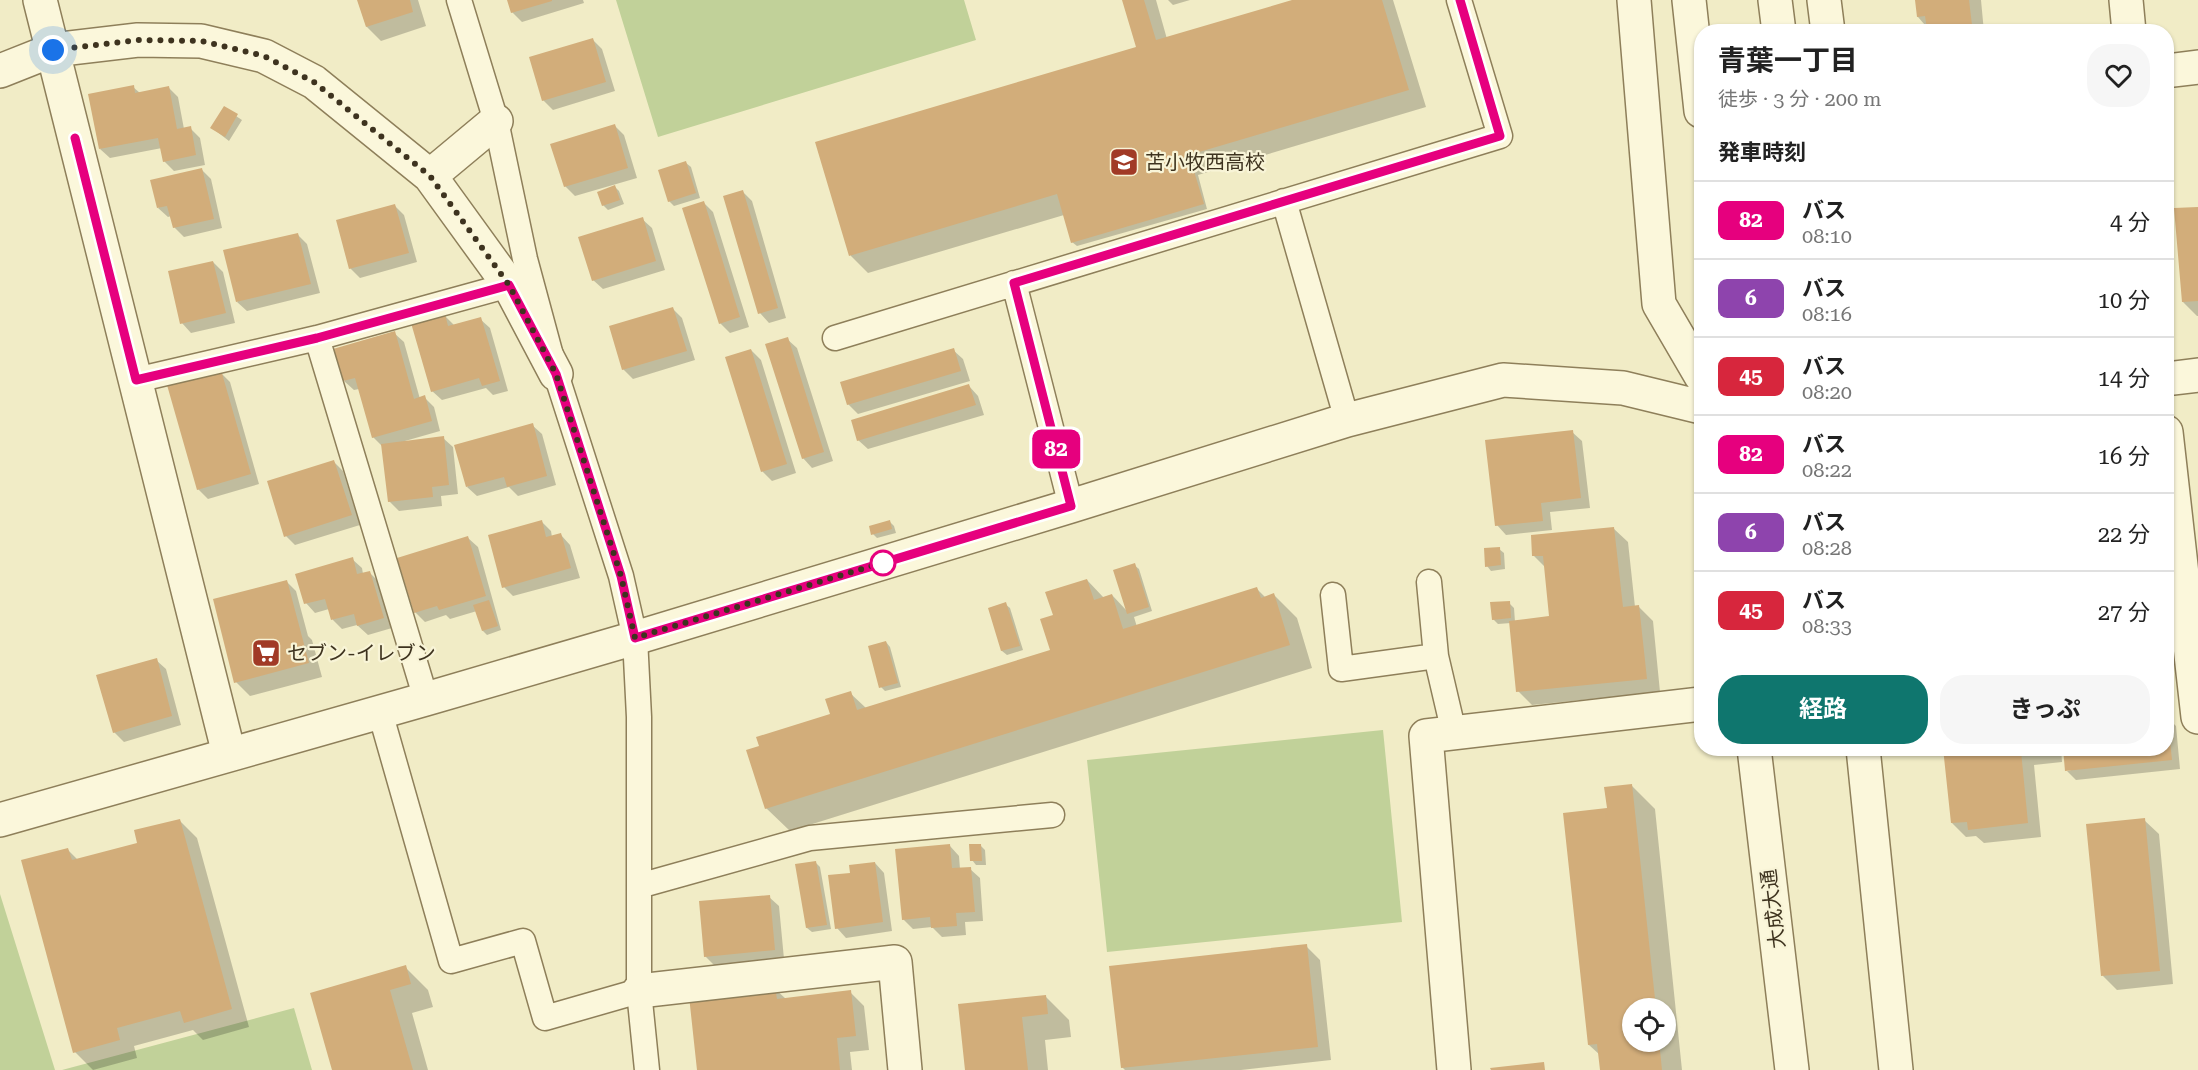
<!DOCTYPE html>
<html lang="ja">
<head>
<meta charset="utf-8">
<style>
	:root { --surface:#fff; --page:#f6f6f6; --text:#222; --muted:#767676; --line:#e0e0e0; --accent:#0f766e }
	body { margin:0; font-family:"Roboto Serif","Noto Sans JP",serif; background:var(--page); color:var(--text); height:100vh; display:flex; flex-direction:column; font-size:22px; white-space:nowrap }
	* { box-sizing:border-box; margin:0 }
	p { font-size:20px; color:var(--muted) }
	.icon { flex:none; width:33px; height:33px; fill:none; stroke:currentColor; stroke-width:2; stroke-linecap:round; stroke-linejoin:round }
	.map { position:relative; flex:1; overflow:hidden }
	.side { position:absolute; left:1694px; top:24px; width:480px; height:732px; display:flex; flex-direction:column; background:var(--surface); border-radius:24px; box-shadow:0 2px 4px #0004 }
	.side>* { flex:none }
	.badge { padding:0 12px; border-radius:9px; font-size:21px; line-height:39px }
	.fabs { position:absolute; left:1622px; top:998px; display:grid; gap:12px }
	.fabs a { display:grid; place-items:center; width:54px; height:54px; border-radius:50%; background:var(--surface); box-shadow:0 2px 4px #0004; font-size:30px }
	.you { position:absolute; width:30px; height:30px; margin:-15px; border:4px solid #fff; border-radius:50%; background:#1a73e8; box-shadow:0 0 0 9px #1a73e833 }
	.map>.badge { position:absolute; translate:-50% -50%; box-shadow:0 0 0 3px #fff }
	h2 { padding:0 24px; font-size:22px; line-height:54px }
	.round { display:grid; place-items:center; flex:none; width:63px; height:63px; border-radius:24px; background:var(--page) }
	.summary { display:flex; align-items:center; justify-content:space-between; height:102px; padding:0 24px }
	h1 { font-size:28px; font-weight:700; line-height:45px }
	.primary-button { display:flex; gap:12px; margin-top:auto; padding:12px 24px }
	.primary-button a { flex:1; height:69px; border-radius:24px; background:var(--accent); color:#fff; font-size:24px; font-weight:700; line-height:69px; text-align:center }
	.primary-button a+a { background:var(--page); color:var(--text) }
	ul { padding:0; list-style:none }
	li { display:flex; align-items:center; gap:18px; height:78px; padding:0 24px; border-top:2px solid var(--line) }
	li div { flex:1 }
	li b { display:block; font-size:22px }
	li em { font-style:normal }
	li .badge { min-width:66px; font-weight:700; text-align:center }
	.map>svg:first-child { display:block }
	.green { fill:#c1d199 }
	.shadow { fill:#0003; fill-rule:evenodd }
	.building { fill:#d2ad7a }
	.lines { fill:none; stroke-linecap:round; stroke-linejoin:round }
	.service-casing { stroke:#8e7f5a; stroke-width:27 }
	.minor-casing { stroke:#8e7f5a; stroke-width:36 }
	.tertiary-casing { stroke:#8e7f5a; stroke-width:36 }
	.service { stroke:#fbf7db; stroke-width:24 }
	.minor { stroke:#fbf7db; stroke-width:33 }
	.tertiary { stroke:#fbf7db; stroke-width:33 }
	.line-casing { stroke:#fff; stroke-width:14 }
	.line { stroke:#e6007e; stroke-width:9 }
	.walk { stroke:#3e331f; stroke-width:6; stroke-dasharray:0 10.8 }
	.stop-dot { fill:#fff; stroke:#e6007e; stroke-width:3 }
	.labels { text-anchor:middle; stroke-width:4.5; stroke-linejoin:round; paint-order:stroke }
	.poi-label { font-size:20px; fill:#3e331f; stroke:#f8f4d7; text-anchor:start }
	.street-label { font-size:20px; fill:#3e331f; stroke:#f8f4d7 }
</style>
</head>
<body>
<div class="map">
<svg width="2198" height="1070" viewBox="0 0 2198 1070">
	<rect width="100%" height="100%" fill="#f1ecc6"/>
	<path class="green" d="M 616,0 L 964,0 L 976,40 L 658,137 Z
		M 1383,730 L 1402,922 L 1107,952 L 1087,760 Z
		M 0,894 L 55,1070 L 0,1070 Z
		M 294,1008 L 312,1070 L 62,1070 Z"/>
	<path class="shadow" d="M 359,0 L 418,0 L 426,26 L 381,41 L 367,27 Z
		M 509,0 L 583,0 L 584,3 L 522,22 L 512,12 Z
		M 1124,0 L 1156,0 L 1167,39 L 1297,0 L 1393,0 L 1426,107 L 1198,175 L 1207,209 L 1077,246 L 1072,242 L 1064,215 L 868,273 L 851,256 L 817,144 L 1138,48 Z
		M 1168,0 L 1190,0 L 1173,5 Z
		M 1916,0 L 1981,0 L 1984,32 L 1931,32 L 1918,17 Z
		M 592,39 L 602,49 L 615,91 L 553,110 L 543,100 Z
		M 133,87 L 140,93 L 169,88 L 178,97 L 184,129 L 190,128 L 200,138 L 205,165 L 174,171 L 164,161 L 162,148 L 110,158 L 100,149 Z
		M 224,108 L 242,120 L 229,141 L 212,128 Z
		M 615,126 L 624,135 L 637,178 L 575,196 L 565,186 Z
		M 686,163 L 691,167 L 700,198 L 674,206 L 669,201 Z
		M 202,170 L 211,179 L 222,228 L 184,237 L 174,227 L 171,216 L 168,217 L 158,208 Z
		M 615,187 L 619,191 L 624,204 L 608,210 L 603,205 Z
		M 743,192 L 752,201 L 786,318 L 769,323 L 760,313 Z
		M 704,203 L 713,212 L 749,327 L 730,333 L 720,323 Z
		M 395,206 L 404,215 L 417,262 L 360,278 L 350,268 Z
		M 2198,208 L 2198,316 L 2197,316 L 2183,302 Z
		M 642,219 L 652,228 L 665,270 L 603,289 L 593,280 Z
		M 297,234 L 307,244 L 320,293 L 247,311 L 237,302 Z
		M 213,262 L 223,272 L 235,323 L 191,333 L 182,323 Z
		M 673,309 L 682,318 L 695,360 L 633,379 L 623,369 Z
		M 444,315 L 454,325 L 480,319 L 490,328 L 508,391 L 493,395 L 486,388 L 442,400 L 432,391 Z
		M 394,333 L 404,342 L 420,399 L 424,397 L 434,407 L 440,431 L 405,441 L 405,442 L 443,438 L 453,447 L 458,494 L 441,496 L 442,506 L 399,511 L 389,501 L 383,447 L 373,437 L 359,389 L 354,390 L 344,381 Z
		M 787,339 L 797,348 L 833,461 L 812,468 L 803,458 Z
		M 751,350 L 761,360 L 796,473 L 772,481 L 762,471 Z
		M 953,350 L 963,359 L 970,381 L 858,414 L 848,404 Z
		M 220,372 L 230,382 L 259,484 L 208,499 L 198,489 Z
		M 969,386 L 978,396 L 984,415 L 868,449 L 858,440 Z
		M 532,425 L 542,434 L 556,485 L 518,496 L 509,487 L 477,496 L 467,487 Z
		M 1572,432 L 1582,441 L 1590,508 L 1550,512 L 1552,530 L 1506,535 L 1497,525 Z
		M 334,462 L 343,471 L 360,525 L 295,545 L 286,536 Z
		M 541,521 L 551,531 L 552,537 L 561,535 L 570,545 L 580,578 L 513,596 L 504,587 Z
		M 890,522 L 894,526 L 896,533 L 877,538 L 873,534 Z
		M 1613,528 L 1628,542 L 1635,607 L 1639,607 L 1653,621 L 1660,692 L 1532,705 L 1518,691 L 1511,623 L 1498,624 L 1493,619 L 1509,603 L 1514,608 L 1515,622 L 1551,618 L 1546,568 L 1534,556 Z
		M 468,538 L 478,547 L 501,630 L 487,635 L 483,631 L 477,611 L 450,619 L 446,615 L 425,622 L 415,612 Z
		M 1499,549 L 1504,553 L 1505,569 L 1491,571 L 1487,566 Z
		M 352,559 L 362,568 L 363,574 L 369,572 L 379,582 L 392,628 L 368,635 L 357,625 L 342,629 L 333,620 L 329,609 L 315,613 L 306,603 Z
		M 1134,565 L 1139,569 L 1152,611 L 1134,617 L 1137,627 L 1257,589 L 1266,598 L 1274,595 L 1297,618 L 1312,668 L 790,831 L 766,808 L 850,693 L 866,708 L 1052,651 L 1055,616 L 1087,580 L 1104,598 L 1112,595 L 1127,611 Z
		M 287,582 L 296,591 L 308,636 L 312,640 L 322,677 L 250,696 L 236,682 Z
		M 1005,604 L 1010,608 L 1023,650 L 1007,655 L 1002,651 L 989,609 Z
		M 886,642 L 890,647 L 901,687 L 885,691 L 881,687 Z
		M 156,660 L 166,669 L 181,725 L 124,742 L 114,732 Z
		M 2166,716 L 2176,726 L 2180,769 L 2076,780 L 2067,771 L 2166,748 Z
		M 1944,748 L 2061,748 L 2062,762 L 2034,765 L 2041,837 L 1984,843 L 1976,836 L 1966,837 L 1952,823 Z
		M 1632,786 L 1655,809 L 1682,1070 L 1601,1070 L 1600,1055 L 1589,1045 L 1609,809 ZM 1632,1008 L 1665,1008 L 1665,1041 L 1632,1041 Z
		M 179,820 L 197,838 L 249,1027 L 203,1040 L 193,1030 L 134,1046 L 137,1058 L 93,1070 L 75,1052 L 68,850 L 78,860 L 139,844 Z
		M 2144,820 L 2159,834 L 2173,984 L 2117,990 L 2103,976 Z
		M 980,845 L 985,850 L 986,865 L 976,865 L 972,860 Z
		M 950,846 L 959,856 L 960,869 L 970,869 L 980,878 L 983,921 L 965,922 L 966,935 L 942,937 L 932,927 L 913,929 L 903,919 Z
		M 816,863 L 820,867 L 831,929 L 812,932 L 807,928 Z
		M 875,863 L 884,873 L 892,931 L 846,938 L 837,928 L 852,874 Z
		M 769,897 L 779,906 L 784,959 L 715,966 L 705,956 Z
		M 1306,946 L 1320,960 L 1331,1060 L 1241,1070 L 1125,1070 L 1122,1067 Z
		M 405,967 L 428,990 L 433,1007 L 412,1013 L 428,1070 L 334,1070 Z
		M 774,988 L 786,999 L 850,992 L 864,1006 L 869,1050 L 850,1052 L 852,1070 L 698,1070 Z
		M 1045,996 L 1069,1020 L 1071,1037 L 1045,1040 L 1048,1070 L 966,1070 L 959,1006 Z"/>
	<path class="building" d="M 357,0 L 410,0 L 413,12 L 366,27 Z
		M 507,0 L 552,0 L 552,1 L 511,13 Z
		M 1122,0 L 1144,0 L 1156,40 L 1292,0 L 1382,0 L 1409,90 L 1189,155 L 1204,204 L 1071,243 L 1057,194 L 849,256 L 815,142 L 1136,47 Z
		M 1915,0 L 1969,0 L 1972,25 L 1927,29 L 1925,16 L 1917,17 Z
		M 593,38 L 606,82 L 542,101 L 529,57 Z
		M 134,85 L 135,93 L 169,86 L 177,129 L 191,126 L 196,155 L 163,162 L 158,138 L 99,149 L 88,94 Z
		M 224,106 L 238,114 L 225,137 L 210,128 Z
		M 615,124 L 628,168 L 564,187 L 550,144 Z
		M 686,161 L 696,193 L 668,202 L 658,170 Z
		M 202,168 L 214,219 L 173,228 L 167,206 L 157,208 L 150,180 Z
		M 615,185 L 620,200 L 602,206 L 597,192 Z
		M 743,190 L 778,308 L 758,314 L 723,196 Z
		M 704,201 L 740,317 L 719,324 L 682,208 Z
		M 395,204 L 409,253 L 349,269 L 336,220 Z
		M 2198,207 L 2198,301 L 2182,302 L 2174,208 Z
		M 643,217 L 656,261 L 592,281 L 578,237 Z
		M 298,233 L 311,284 L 236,302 L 223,250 Z
		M 213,261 L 226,313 L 180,324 L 168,271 Z
		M 673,307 L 687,351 L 622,370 L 609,326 Z
		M 445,314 L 448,326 L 481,317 L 500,381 L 482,386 L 479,378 L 431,392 L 411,323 Z
		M 395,331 L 414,399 L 425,395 L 432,421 L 372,438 L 355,378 L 343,381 L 333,349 Z
		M 788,337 L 824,452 L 802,459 L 765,344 Z
		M 954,348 L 961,371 L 847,405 L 840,382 Z
		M 751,349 L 787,464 L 761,472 L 725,357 Z
		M 221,370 L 251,474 L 197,490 L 167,385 Z
		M 969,384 L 976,405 L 857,441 L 851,420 Z
		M 533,423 L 547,476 L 507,487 L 504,477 L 466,487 L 454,445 Z
		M 1573,430 L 1581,498 L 1541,503 L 1543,521 L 1495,526 L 1485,440 Z
		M 444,436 L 449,485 L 432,487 L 433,497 L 388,502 L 381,444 Z
		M 334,460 L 352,515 L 284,537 L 267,481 Z
		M 542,520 L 546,537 L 561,533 L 571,568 L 502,588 L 488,535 Z
		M 890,520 L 892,529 L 871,535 L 869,526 Z
		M 1614,527 L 1623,607 L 1639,605 L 1647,679 L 1516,692 L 1509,621 L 1549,616 L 1543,556 L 1532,556 L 1531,535 Z
		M 468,536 L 486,596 L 439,610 L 437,606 L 414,613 L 397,558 Z
		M 1500,547 L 1501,565 L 1485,567 L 1484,548 Z
		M 353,557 L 357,574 L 370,571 L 384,618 L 357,626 L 354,614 L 331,620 L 325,599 L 304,604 L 295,574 Z
		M 1135,563 L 1149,607 L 1127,614 L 1113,570 Z
		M 1087,579 L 1094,600 L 1112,594 L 1123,629 L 1257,587 L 1261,598 L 1274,593 L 1290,645 L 765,809 L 746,750 L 759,746 L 756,737 L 830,714 L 825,699 L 851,691 L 857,710 L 1050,650 L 1040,619 L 1053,615 L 1045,592 Z
		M 287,580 L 309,663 L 234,683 L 213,599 Z
		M 489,600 L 498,626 L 482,631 L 473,605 Z
		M 1510,601 L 1511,618 L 1492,620 L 1490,602 Z
		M 1006,602 L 1020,646 L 1001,651 L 988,608 Z
		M 886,641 L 898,683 L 879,688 L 868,646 Z
		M 157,658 L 172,716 L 113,733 L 96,675 Z
		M 2166,722 L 2168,722 L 2172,760 L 2065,771 L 2063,748 L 2166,748 Z
		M 1943,748 L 2031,748 L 2031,750 L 2021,751 L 2028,823 L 1968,830 L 1967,822 L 1951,823 Z
		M 1632,784 L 1656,1008 L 1632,1008 L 1632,1041 L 1659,1041 L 1662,1070 L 1600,1070 L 1597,1044 L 1588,1045 L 1563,813 L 1607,808 L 1604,787 Z
		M 2145,818 L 2160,971 L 2101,976 L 2086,824 Z
		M 180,819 L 232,1009 L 184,1023 L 180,1011 L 117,1028 L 120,1040 L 73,1053 L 21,860 L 68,848 L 72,860 L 137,843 L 134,830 Z
		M 950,844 L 952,868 L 971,867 L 975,912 L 956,913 L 957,926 L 931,928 L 930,917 L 902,920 L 895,849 Z
		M 969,844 L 981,844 L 982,861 L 970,861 Z
		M 816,861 L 827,925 L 806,928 L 795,864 Z
		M 875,862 L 883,922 L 835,929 L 828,875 L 850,873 L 849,865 Z
		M 770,895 L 775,950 L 704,957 L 699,901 Z
		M 1307,944 L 1318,1047 L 1121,1068 L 1109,966 Z
		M 406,965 L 411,984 L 390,990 L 413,1070 L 332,1070 L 310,993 Z
		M 775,987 L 777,999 L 851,990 L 856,1036 L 837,1038 L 840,1070 L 697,1070 L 689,996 Z
		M 1046,995 L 1048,1014 L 1022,1017 L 1028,1070 L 965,1070 L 958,1004 Z
		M 1544,1062 L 1545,1070 L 1491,1070 L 1490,1068 Z"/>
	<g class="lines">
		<g class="service-casing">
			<path id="service" d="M 459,0 L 496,121 L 525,259 L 556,374 L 621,576 L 635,638 L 639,717 L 639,991 L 647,1070
				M 1284,201 L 1347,420
				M 1014,283 L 1071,506
				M 317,338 L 426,699
				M 835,338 L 1500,136 L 1459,0
				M 136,380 L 317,338 L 509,285
				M 1429,582 L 1436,656
				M 1333,595 L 1341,669 L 1436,656 L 1454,733
				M 380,712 L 451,961 L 523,941 L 545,1018 L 639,991
				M 639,886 L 810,838 L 1052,815"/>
		</g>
		<g class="minor-casing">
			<path id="minor" d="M 40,0 L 229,754
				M 1634,0 L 1659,304 L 1701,376
				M 1824,0 L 1828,32
				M 2126,0 L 2129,32
				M 0,71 L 53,50 L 138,40 L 201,41 L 264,56 L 314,82 L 430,176 L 509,285 L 556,374
				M 2166,71 L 2198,67
				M 430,176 L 496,121
				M 2166,379 L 2198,375
				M 2166,432 L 2198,717
				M 0,820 L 426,699 L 635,638 L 1071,506 L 1347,420 L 1503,380 L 1623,388 L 1701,407
				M 639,991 L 895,962 L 905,1070
				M 1454,1070 L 1426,736 L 1701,704"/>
		</g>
		<g class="tertiary-casing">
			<path id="tertiary" d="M 1689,0 L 1701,111
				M 1775,0 L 1779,32
				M 1754,748 L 1792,1070
				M 1863,748 L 1896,1070"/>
		</g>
		<use href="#service" class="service"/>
		<use href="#minor" class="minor"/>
		<use href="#tertiary" class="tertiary"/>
	</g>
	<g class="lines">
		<g class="line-casing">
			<path id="line" d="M 75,138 L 136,380 L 317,338 L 509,285 L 556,374 L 621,576 L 635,638 L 1071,506 L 1014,283 L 1500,136 L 1460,0"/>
		</g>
		<use href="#line" class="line"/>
		<path class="walk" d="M 53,50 L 138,40 L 201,41 L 264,56 L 314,82 L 430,176 L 509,285 L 556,374 L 621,576 L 635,638 L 888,561 L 883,563"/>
	</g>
	<defs>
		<g id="school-square" transform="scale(1.5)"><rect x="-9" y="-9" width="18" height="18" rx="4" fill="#a13a26" stroke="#f8f4d7"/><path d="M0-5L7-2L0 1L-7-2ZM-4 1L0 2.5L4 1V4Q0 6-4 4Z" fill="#fff"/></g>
		<g id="supermarket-square" transform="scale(1.5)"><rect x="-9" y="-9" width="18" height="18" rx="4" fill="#a13a26" stroke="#f8f4d7"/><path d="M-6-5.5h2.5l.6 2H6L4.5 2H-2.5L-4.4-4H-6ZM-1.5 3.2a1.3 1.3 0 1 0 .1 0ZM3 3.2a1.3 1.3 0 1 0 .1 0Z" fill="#fff"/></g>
	</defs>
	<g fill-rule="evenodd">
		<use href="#school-square" x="1124" y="162"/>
		<use href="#supermarket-square" x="266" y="653"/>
	</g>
	<circle class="stop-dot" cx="883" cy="563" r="12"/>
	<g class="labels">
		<g class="poi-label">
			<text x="1145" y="169">苫小牧西高校</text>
			<text x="287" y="660">セブン-イレブン</text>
		</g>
		<g class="street-label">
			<text transform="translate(1773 909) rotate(-97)" y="7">大成大通</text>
		</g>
	</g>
</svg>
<div class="fabs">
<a><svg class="icon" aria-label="locate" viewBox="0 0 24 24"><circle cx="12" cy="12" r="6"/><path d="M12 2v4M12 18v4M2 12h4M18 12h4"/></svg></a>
</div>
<div class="you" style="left:53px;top:50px"></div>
<b class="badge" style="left:1056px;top:449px;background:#e6007e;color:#fff">82</b>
<section class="side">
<div class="summary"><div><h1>青葉一丁目</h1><p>徒歩 · 3 分 · 200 m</p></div><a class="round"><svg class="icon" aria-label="heart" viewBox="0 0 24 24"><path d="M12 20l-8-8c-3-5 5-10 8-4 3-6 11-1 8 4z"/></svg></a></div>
<h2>発車時刻</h2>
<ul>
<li><span class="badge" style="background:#e6007e;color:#fff">82</span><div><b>バス</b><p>08:10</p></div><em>4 分</em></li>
<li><span class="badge" style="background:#8e44ad;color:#fff">6</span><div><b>バス</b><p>08:16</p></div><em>10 分</em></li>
<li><span class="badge" style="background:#d7263d;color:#fff">45</span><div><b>バス</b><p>08:20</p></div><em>14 分</em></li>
<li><span class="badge" style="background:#e6007e;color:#fff">82</span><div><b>バス</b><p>08:22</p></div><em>16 分</em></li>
<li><span class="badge" style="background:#8e44ad;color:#fff">6</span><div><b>バス</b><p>08:28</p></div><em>22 分</em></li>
<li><span class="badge" style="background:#d7263d;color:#fff">45</span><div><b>バス</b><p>08:33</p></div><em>27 分</em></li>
</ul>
<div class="primary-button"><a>経路</a><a>きっぷ</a></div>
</section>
</div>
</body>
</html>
